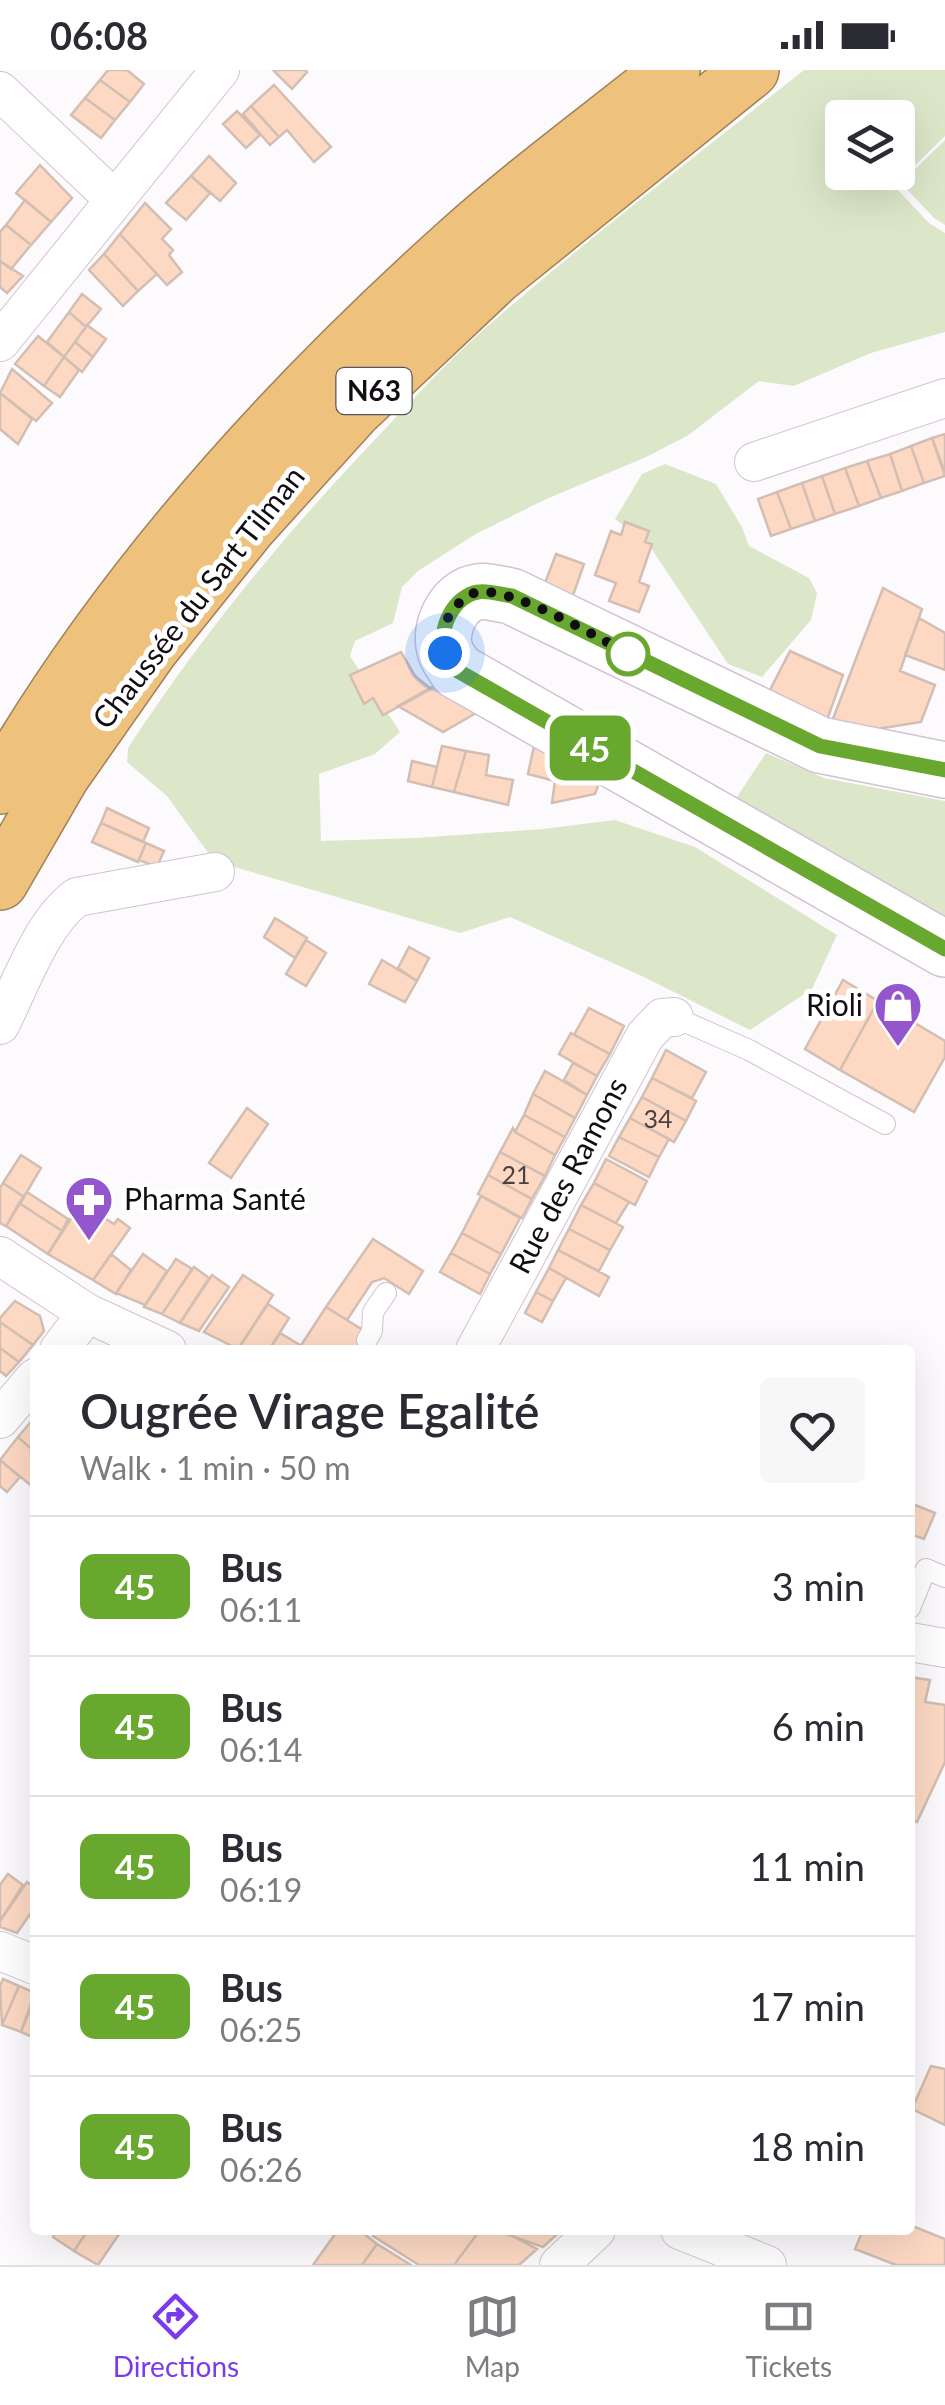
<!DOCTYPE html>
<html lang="en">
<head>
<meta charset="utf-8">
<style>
	:root { --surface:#fff; --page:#f7f7f7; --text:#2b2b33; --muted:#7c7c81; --line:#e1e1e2; --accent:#7c3aed }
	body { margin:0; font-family:Lato,sans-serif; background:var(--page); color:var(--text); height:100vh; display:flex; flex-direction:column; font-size:38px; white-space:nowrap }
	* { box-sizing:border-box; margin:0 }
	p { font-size:32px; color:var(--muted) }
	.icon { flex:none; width:55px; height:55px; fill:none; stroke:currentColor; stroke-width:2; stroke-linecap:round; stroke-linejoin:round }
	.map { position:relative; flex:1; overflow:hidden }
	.panel { position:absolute; left:30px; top:1275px; width:885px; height:890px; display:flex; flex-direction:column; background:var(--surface); border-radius:10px; box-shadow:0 10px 40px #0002 }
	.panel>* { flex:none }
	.badge { padding:0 20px; border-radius:15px; font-size:35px; line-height:65px }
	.controls { position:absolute; left:825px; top:30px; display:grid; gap:20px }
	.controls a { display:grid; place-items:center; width:90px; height:90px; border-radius:10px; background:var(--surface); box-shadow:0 10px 40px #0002; font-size:50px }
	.you { position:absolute; width:50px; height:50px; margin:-25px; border:8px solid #fff; border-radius:50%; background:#1a73e8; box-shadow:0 0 0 15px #1a73e833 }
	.map>.badge { position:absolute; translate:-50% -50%; box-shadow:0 0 0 5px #fff }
	.round { display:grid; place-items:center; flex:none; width:105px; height:105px; border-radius:10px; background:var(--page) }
	.head { display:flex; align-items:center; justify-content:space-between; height:170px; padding:0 50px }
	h1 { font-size:48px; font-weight:600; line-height:75px }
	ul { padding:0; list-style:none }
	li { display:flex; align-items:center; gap:30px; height:140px; padding:0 50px; border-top:2px solid var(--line) }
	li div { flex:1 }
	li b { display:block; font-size:38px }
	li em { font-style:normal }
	li .badge { min-width:110px; font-weight:700; text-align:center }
	.status { display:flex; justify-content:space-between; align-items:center; height:70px; padding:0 50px; background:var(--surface); direction:ltr }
	.status svg { height:28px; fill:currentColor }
	.dock { display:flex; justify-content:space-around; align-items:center; height:140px; border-top:2px solid var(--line); background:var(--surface); font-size:28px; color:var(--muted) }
	.dock a { display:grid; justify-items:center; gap:5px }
	.dock .selected { color:var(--accent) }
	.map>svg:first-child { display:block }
	.green { fill:#dce7ca; fill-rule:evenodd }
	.building { fill:#fdd9c4; stroke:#d2beb2; stroke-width:2.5 }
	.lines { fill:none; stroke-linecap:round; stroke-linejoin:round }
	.lane-casing { stroke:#d2c2d3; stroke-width:22 }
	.street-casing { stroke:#d2c2d3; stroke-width:40 }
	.secondary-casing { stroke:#d2c2d3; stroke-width:58 }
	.highway-casing { stroke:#a18258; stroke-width:58 }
	.lane { stroke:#fff; stroke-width:20 }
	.street { stroke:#fff; stroke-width:38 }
	.secondary { stroke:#fff; stroke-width:55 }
	.highway { stroke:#eec17d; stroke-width:55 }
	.line-casing { stroke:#fff; stroke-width:22 }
	.line { stroke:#69a82f; stroke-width:15 }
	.walk { stroke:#120d13; stroke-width:10; stroke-dasharray:0 18 }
	.stop-dot { fill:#fff; stroke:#69a82f; stroke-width:5 }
	.labels { text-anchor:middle; stroke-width:10; stroke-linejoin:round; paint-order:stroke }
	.number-label { font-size:25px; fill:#4d403f }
	.shield { fill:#fff; stroke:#59565a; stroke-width:2.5 }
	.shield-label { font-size:28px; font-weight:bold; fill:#120d13 }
	.street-label { font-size:30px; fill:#120d13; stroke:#fff }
	.poi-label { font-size:30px; fill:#120d13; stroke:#fff; text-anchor:end }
</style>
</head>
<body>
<div class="status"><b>06:08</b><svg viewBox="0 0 49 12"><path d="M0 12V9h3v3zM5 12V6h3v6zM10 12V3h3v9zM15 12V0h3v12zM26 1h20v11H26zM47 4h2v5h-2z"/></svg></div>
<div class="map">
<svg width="945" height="2195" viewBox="0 0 945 2195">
	<rect width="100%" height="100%" fill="#fdfafd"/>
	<path class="green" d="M 804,0 L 945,0 L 945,66 L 894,116 L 929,153 L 945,163 L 945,262 L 871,283 L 794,316 L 759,311 L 687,366 L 644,388 L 544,430 L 474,465 L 418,501 L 402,517 L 393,553 L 355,571 L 350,586 L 400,662 L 375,684 L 319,704 L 321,771 L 416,768 L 543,759 L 615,750 L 695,777 L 837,865 L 812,919 L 750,960 L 644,907 L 510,847 L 460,863 L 214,791 L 167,726 L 127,692 L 128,678 C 203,563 289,459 384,360 C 415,327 446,293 480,263 C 584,171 695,87 804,0 ZM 842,48 L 898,48 L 898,102 L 842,102 Z
		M 945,70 L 945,155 L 934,148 L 901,113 Z
		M 665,394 L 716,414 L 742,457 L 749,476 L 809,508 L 817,523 L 811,550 L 762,607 L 728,594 L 651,478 L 615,449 L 642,404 Z
		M 766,683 L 824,708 L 945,731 L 945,852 L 735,730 Z"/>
	<path class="building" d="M 108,0 L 127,0 L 144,14 L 130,32 L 100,10 Z
		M 273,0 L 305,0 L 307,2 L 292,19 Z
		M 100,10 L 130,32 L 115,50 L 85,28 Z
		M 274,15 L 331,77 L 314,92 L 287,60 L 279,67 L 251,36 Z
		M 85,28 L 115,50 L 101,68 L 71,45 Z
		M 251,36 L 279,67 L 270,75 L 243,44 Z
		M 237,41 L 260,65 L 246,78 L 223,54 Z
		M 209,86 L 236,113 L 220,131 L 191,106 Z
		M 40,95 L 72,128 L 51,152 L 16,123 Z
		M 191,106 L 210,123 L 186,150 L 166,133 Z
		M 25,130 L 51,152 L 31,175 L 6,155 Z
		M 145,133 L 171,159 L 162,169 L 173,180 L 169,185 L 182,202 L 167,215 L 120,164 Z
		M 6,155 L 31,175 L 11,199 L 0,191 L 0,162 Z
		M 120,164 L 157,204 L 138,221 L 104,184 Z
		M 104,184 L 138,221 L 123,236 L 89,200 Z
		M 0,191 L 23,206 L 7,223 L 0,217 Z
		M 82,224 L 101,239 L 86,257 L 69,242 Z
		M 69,242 L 86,257 L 64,287 L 47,272 Z
		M 87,255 L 106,269 L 93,287 L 75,272 Z
		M 38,266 L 64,287 L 44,316 L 15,294 Z
		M 75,272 L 93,287 L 82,302 L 64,287 Z
		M 64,287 L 79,300 L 60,327 L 44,316 Z
		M 12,299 L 52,333 L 36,351 L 0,323 Z
		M 0,323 L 32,349 L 18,374 L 0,359 Z
		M 945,364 L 945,403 L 932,368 Z
		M 932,368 L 945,406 L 924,413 L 911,376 Z
		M 911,376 L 924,413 L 902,421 L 890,384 Z
		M 890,384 L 902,421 L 881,428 L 867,391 Z
		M 867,391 L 881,428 L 859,436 L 845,398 Z
		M 845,398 L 859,436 L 835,444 L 822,406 Z
		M 822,406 L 835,444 L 815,451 L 802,413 Z
		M 802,413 L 815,451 L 791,459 L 777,422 Z
		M 777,422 L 791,459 L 771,466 L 758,429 Z
		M 625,452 L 649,461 L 645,472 L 652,474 L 639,512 L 649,516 L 639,542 L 609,531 L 616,513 L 595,505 L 611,461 L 621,465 Z
		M 556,484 L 584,494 L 571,531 L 543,518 Z
		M 883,518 L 922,539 L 900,601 L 935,615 L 921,652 L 877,659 L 831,654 Z
		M 919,548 L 945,563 L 945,600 L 905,585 Z
		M 790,581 L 843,605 L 826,653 L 768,624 Z
		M 401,582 L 415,606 L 431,619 L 383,645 L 373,628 L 364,634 L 350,605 Z
		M 432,617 L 477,642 L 476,643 L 443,662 L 398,636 Z
		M 442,676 L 466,681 L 454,722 L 432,717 Z
		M 534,676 L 600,710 L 595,724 L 552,733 L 555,711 L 528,704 Z
		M 466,681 L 489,685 L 486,705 L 513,710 L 508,735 L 454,722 Z
		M 412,691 L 437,697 L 432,717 L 408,711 Z
		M 107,738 L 149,758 L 143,772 L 101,753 Z
		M 101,753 L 146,773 L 138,792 L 92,772 Z
		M 146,773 L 164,781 L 157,797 L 139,790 Z
		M 275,848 L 307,868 L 295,888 L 264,867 Z
		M 306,870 L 326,883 L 306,916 L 286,904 Z
		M 409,877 L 429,888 L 417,911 L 398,898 Z
		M 382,890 L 417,911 L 405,932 L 369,914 Z
		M 843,910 L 878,931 L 840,1000 L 805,979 Z
		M 878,931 L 945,971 L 945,987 L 914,1042 L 840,1000 Z
		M 589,938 L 624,956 L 610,984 L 574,965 Z
		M 571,963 L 610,984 L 597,1006 L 559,984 Z
		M 666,980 L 706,1002 L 692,1028 L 652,1008 Z
		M 573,993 L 597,1006 L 587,1025 L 564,1010 Z
		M 545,1001 L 587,1025 L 575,1048 L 533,1024 Z
		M 652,1008 L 696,1031 L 686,1051 L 642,1027 Z
		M 533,1024 L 575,1048 L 565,1067 L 524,1045 Z
		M 642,1027 L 686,1051 L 674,1072 L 630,1048 Z
		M 247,1038 L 268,1054 L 231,1108 L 209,1093 Z
		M 524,1045 L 565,1067 L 555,1085 L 515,1062 Z
		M 630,1048 L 669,1069 L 659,1087 L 619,1067 Z
		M 513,1058 L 515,1062 L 555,1085 L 545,1106 L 500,1082 Z
		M 619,1067 L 659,1087 L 649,1107 L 609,1086 Z
		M 500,1082 L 545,1106 L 532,1129 L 488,1105 Z
		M 21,1085 L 41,1098 L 24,1127 L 3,1113 Z
		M 606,1089 L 647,1111 L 635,1135 L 594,1113 Z
		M 488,1105 L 532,1129 L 522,1148 L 478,1124 Z
		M 3,1113 L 24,1127 L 6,1156 L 0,1153 L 0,1118 Z
		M 594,1113 L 629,1132 L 616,1153 L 581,1135 Z
		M 27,1122 L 68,1149 L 62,1161 L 19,1133 Z
		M 481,1126 L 520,1148 L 501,1184 L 462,1163 Z
		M 19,1133 L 62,1161 L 48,1184 L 6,1156 Z
		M 81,1133 L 114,1154 L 118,1149 L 130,1158 L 93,1210 L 48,1184 Z
		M 581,1135 L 623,1157 L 610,1180 L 569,1159 Z
		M 569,1159 L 610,1180 L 599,1201 L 558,1180 Z
		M 462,1163 L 501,1184 L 490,1204 L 451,1183 Z
		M 373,1169 L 423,1201 L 409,1224 L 384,1208 L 372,1212 L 347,1250 L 326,1237 Z
		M 558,1180 L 609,1207 L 599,1226 L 549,1198 Z
		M 451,1183 L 490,1204 L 480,1224 L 440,1202 Z
		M 111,1184 L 131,1200 L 116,1224 L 93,1210 Z
		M 143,1184 L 167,1201 L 145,1235 L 116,1223 Z
		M 176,1189 L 192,1199 L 162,1244 L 144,1237 Z
		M 194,1197 L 209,1208 L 180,1253 L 162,1244 Z
		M 549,1198 L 566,1208 L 553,1231 L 536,1222 Z
		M 212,1205 L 229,1217 L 199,1261 L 180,1253 Z
		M 243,1205 L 273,1225 L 238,1279 L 204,1262 Z
		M 536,1222 L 553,1231 L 542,1252 L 525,1243 Z
		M 15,1231 L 40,1246 L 44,1261 L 33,1275 L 0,1252 L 0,1248 Z
		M 268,1234 L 289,1248 L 269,1280 L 238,1279 Z
		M 326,1237 L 366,1262 L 363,1267 L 376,1276 L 373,1280 L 298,1280 Z
		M 0,1252 L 33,1275 L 19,1292 L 0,1278 Z
		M 280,1263 L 300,1275 L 298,1280 L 269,1280 Z
		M 0,1278 L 19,1292 L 6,1306 L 0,1301 Z
		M 35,1347 L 35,1382 L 18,1367 Z
		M 18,1367 L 35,1382 L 34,1418 L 0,1390 Z
		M 0,1390 L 20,1407 L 7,1422 L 0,1416 Z
		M 910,1433 L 935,1443 L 924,1469 L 910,1464 Z
		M 910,1607 L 930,1610 L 925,1632 L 945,1635 L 945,1692 L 917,1752 L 910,1748 Z
		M 8,1804 L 23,1815 L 0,1851 L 0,1815 Z
		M 27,1812 L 35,1817 L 35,1837 L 17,1863 L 0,1857 L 0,1851 Z
		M 3,1909 L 19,1916 L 2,1955 L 0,1916 Z
		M 19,1916 L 35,1923 L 21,1962 L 2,1955 Z
		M 35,1927 L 35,1968 L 21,1962 Z
		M 931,1996 L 945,1999 L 945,2055 L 912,2039 Z
		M 910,2155 L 945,2169 L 945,2195 L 896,2195 L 855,2179 L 863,2160 L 910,2160 Z
		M 58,2160 L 88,2160 L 74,2181 L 53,2167 Z
		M 88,2160 L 122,2160 L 98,2195 L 74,2181 Z
		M 338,2160 L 359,2160 L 377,2174 L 362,2195 L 313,2195 Z
		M 378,2160 L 480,2160 L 454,2195 L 419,2195 L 373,2166 Z
		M 480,2160 L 501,2160 L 537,2179 L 519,2195 L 454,2195 Z
		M 507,2160 L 562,2160 L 543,2177 L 506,2164 Z
		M 377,2174 L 411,2195 L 362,2195 Z"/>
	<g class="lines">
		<g class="lane-casing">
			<path id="lane" d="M 674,947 L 749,980 L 885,1054
				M 367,1270 L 372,1261 L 373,1242 L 386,1223
				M 910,1538 L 926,1499 L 945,1507"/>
		</g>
		<g class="street-casing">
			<path id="street" d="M 0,21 L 115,130
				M 0,272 L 220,0
				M 754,392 L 945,328
				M 0,955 C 20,916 41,853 77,827 L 215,802
				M 0,1186 L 87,1243 L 167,1280
				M 59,1280 L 87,1243
				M 475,1280 L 645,966 L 662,948 L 674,947
				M 0,1349 L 35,1308
				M 910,1572 L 945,1578
				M 0,1881 L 35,1895
				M 680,2160 L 767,2195
				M 559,2195 L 596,2160"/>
		</g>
		<g class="secondary-casing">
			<path id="secondary" d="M 945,700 L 820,675 L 511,526 C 502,525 488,520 478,522 C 454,525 438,558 445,580 C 447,588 453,594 457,601 L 945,879"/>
		</g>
		<g class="highway-casing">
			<path id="highway" d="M 0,716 C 118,511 284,329 459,172 C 527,111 601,57 672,0
				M 0,812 L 62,705 L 151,578 L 248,457 L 353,341 L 496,206 L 751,0"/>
		</g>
		<use href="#lane" class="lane"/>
		<use href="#street" class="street"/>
		<use href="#secondary" class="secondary"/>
		<use href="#highway" class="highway"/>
	</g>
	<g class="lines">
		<g class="line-casing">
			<path id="line" d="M 945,700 L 820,676 L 512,526 C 502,525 488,520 478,522 C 454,526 438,558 445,580 C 447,588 453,594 458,601 L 945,879"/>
		</g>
		<use href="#line" class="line"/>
		<path class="walk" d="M 445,583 C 443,566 442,553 454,539 C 460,531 469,523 479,522 C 516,518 603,571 639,589 L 628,584"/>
	</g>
	<defs>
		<g id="shop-pin" transform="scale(2.5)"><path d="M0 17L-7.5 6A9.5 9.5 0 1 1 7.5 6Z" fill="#9356cd" stroke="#fff"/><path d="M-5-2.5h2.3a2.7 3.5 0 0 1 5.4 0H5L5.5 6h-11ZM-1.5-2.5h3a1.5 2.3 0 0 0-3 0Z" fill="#fff"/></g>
		<g id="pharmacy-pin" transform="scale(2.5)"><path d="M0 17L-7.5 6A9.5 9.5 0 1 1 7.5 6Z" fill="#9356cd" stroke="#fff"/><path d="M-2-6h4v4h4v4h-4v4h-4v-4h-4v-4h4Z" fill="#fff"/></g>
	</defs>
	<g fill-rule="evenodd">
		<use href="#shop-pin" x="898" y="936"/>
		<use href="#pharmacy-pin" x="89" y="1130"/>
	</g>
	<circle class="stop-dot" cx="628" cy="584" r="20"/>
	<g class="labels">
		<g class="number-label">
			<text x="658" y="1058">34</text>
			<text x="516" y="1114">21</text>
		</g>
		<rect class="shield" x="336.5" y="298" width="75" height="46" rx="8"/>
		<g class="shield-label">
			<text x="374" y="331">N63</text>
		</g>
		<g class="street-label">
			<text transform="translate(199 528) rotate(-52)" y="10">Chaussée du Sart Tilman</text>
			<text transform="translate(569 1106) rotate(-62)" y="10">Rue des Ramons</text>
		</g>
		<g class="poi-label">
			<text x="863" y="946">Rioli</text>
			<text x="124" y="1140" text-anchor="start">Pharma Santé</text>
		</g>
	</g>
</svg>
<div class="controls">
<a><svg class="icon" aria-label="layers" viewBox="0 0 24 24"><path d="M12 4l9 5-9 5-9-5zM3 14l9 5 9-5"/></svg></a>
</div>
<div class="you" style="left:445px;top:583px"></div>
<b class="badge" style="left:590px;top:678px;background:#69a82f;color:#fff">45</b>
<section class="panel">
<div class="head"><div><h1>Ougrée Virage Egalité</h1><p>Walk · 1 min · 50 m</p></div><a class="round"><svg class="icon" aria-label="heart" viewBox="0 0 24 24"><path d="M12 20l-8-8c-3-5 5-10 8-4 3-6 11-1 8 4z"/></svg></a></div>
<ul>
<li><span class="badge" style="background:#69a82f;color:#fff">45</span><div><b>Bus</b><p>06:11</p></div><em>3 min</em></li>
<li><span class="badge" style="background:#69a82f;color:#fff">45</span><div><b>Bus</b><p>06:14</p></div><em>6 min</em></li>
<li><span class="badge" style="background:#69a82f;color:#fff">45</span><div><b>Bus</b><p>06:19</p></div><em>11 min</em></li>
<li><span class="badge" style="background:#69a82f;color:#fff">45</span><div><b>Bus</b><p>06:25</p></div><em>17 min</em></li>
<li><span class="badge" style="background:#69a82f;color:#fff">45</span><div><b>Bus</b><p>06:26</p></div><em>18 min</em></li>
</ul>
</section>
</div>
<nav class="dock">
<a class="selected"><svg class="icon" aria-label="directions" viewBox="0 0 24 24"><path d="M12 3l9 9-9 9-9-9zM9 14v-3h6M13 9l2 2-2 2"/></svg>Directions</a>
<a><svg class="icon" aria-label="map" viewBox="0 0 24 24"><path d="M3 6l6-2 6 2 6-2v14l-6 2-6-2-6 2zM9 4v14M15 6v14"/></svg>Map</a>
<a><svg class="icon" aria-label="tickets" viewBox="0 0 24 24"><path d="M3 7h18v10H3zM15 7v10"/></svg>Tickets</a>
</nav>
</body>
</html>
